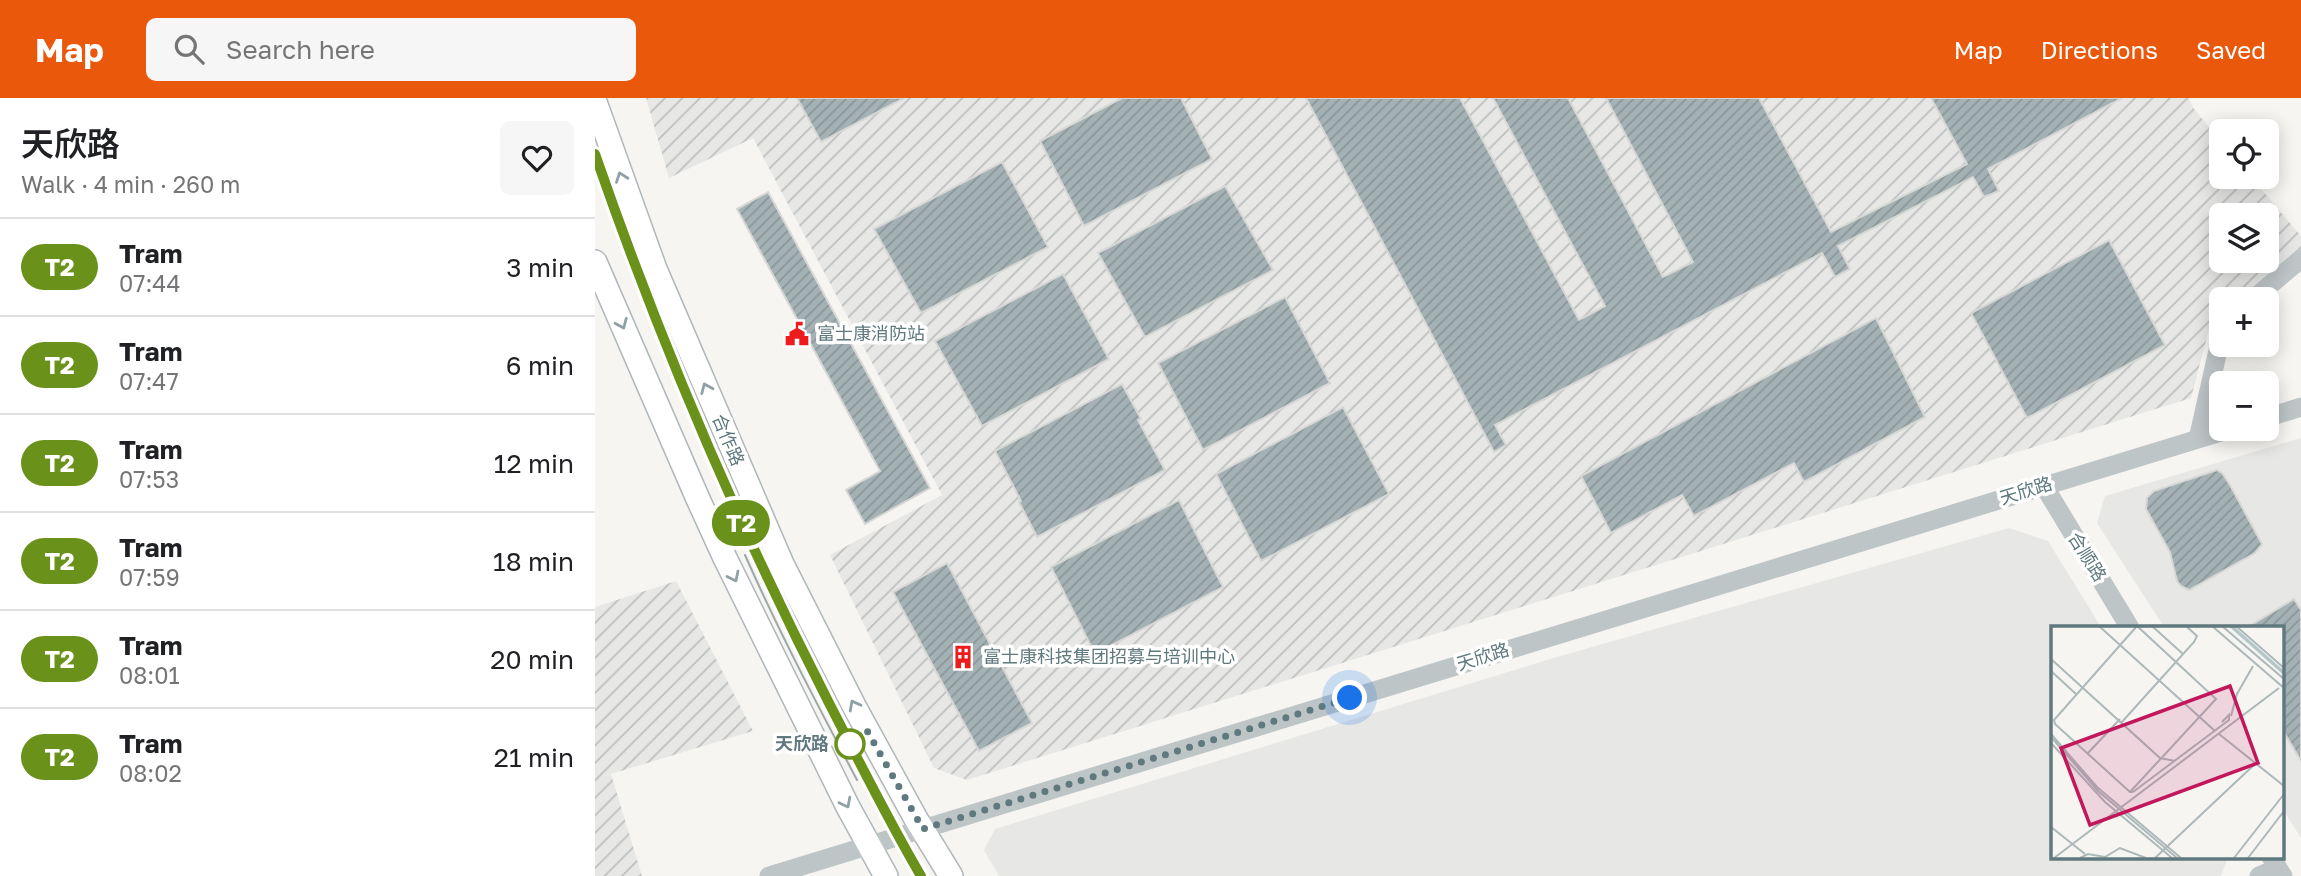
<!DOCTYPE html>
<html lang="en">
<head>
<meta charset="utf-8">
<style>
	:root { --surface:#fff; --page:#f6f6f6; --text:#202124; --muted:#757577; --line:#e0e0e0; --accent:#ea580c }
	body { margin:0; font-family:"Golos Text","Noto Sans SC",sans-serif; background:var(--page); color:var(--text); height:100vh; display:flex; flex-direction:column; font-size:26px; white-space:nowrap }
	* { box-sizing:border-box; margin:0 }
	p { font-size:23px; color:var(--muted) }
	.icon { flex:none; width:38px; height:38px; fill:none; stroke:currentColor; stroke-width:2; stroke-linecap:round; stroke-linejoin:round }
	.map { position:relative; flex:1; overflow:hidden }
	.side { display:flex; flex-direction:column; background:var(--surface); width:595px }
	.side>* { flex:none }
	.badge { padding:0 14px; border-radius:23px; font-size:24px; line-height:46px }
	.controls { position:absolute; left:1614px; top:21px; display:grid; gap:14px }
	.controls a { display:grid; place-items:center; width:70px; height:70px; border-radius:10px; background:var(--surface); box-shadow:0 4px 18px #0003; font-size:35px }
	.you { position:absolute; width:35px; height:35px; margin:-18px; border:5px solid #fff; border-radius:50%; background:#1a73e8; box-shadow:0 0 0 10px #1a73e833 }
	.map>.badge { position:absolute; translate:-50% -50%; box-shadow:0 0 0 4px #fff }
	.round { display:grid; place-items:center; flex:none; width:74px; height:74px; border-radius:10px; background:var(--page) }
	.head { display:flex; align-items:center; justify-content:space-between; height:119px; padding:0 21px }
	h1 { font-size:33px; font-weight:600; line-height:52px }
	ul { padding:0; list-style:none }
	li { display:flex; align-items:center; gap:21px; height:98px; padding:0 21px; border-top:2px solid var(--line) }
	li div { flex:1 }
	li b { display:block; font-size:26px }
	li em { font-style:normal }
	li .badge { min-width:77px; font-weight:700; text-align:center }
	header { display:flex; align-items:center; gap:42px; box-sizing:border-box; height:98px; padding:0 35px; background:var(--accent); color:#fff }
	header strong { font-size:33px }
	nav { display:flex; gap:38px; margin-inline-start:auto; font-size:24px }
	.search { width:490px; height:63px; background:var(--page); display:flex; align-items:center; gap:18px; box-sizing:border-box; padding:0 24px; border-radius:10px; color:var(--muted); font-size:26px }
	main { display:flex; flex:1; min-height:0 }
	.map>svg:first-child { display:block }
	.built { fill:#e7e7e6 }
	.industrial { fill:url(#industrial-furrows); fill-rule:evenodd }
	.building { fill:url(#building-hatch); stroke:#d7d7d5; stroke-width:2 }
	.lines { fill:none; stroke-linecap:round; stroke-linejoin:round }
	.major-casing { stroke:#afb7ba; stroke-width:26 }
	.minor { stroke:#bec5c7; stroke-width:19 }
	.major { stroke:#fff; stroke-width:23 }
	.tram { stroke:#9da8ab; stroke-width:2 }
	.oneway { stroke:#8fa1a5 }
	.line-casing { stroke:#fff; stroke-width:16 }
	.line { stroke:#6a911a; stroke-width:10 }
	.walk { stroke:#5f797f; stroke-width:7; stroke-dasharray:0 12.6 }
	.stop-dot { fill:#fff; stroke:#6a911a; stroke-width:3.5 }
	.labels { text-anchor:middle; stroke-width:7; stroke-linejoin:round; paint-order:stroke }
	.poi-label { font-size:18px; fill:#5f797f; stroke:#fff; text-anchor:start }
	.street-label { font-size:18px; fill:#5f797f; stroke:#fff }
	.stop-label { font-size:18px; font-weight:bold; fill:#5f797f; stroke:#fff; text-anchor:end }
	.inset-river { fill:none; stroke:#b4c7c8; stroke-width:3.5 }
	.inset-road { fill:none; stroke:#acb8ba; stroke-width:2 }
	.view { fill:#c2185b; fill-opacity:0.15; stroke:#c2185b; stroke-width:3.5 }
	.inset-edge { fill:none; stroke:#5f797f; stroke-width:3.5 }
</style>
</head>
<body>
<header>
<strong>Map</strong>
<div class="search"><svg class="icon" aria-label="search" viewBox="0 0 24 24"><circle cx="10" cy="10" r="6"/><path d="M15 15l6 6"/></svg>Search here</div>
<nav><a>Map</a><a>Directions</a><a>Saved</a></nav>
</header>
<main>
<section class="side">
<div class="head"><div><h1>天欣路</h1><p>Walk · 4 min · 260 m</p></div><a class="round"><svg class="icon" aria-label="heart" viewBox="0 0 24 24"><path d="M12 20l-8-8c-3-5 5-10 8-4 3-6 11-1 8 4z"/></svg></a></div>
<ul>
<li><span class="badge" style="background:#6a911a;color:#fff">T2</span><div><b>Tram</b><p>07:44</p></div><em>3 min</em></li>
<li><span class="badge" style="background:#6a911a;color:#fff">T2</span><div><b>Tram</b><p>07:47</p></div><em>6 min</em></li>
<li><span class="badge" style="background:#6a911a;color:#fff">T2</span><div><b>Tram</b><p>07:53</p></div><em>12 min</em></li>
<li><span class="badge" style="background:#6a911a;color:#fff">T2</span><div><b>Tram</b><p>07:59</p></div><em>18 min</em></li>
<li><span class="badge" style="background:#6a911a;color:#fff">T2</span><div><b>Tram</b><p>08:01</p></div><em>20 min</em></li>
<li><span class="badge" style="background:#6a911a;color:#fff">T2</span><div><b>Tram</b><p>08:02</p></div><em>21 min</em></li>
</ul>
</section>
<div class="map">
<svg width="1706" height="778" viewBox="0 0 1706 778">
	<defs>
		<pattern id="industrial-furrows" width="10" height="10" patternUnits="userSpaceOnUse" patternTransform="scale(1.75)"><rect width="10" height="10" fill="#e7e7e6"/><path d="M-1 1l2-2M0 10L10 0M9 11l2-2" fill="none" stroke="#bec0c0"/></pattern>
		<pattern id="building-hatch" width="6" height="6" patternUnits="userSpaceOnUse" patternTransform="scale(1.75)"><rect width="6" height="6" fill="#a5b2b5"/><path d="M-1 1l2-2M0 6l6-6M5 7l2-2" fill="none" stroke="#8a9698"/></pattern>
	</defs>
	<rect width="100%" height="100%" fill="#f6f5f2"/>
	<path class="built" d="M 1706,340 L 1706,740 L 1687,710 L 1687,530 L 1569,529 L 1502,425 L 1510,398 Z
		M 1414,430 L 1453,443 L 1506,529 L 1458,530 L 1458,759 L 1633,759 L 1626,778 L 404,778 L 389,752 L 400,731 L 962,559 Z"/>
	<path class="industrial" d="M 51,0 L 1594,0 L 1599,11 L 1626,43 L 1626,79 L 1656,79 L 1706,138 L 1706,152 L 1641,201 L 1626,201 L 1626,213 L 1617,220 L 1596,300 L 372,682 L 339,670 L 235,457 L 347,397 L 158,40 L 74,80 ZM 1626,117 L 1671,117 L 1671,163 L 1626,163 Z
		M 81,483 L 158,633 L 16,676 L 47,778 L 0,778 L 0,509 Z"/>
	<path class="building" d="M 202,0 L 309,0 L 226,44 Z
		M 527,0 L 586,0 L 617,61 L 489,128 L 445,43 Z
		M 711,0 L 865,0 L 984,222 L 1010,208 L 898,0 L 973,0 L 1068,179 L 1098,164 L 1011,0 L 1164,0 L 1236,134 L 1372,66 L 1336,0 L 1527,0 L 1393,71 L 1404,93 L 1389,99 L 1378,79 L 1243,148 L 1255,171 L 1240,179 L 1227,155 L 900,327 L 911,347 L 899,354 Z
		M 407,64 L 453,149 L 326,215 L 279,131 Z
		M 630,88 L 678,172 L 550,239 L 503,155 Z
		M 173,94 L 335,390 L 270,426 L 251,392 L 285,373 L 142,111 Z
		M 1514,142 L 1570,247 L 1432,320 L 1376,215 Z
		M 468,176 L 514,261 L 387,328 L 340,243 Z
		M 690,199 L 735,285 L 608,352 L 563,265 Z
		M 1281,220 L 1330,319 L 1209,384 L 1199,365 L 1099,418 L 1087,397 L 1016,435 L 986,378 Z
		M 527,286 L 546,321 L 543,322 L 570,372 L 442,439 L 424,404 L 426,403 L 400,353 Z
		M 748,309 L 794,396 L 666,463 L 621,376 Z
		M 1622,372 L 1627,375 L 1635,387 L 1667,446 L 1660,455 L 1594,492 L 1586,488 L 1582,483 L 1575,454 L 1551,411 L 1552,400 L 1559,393 Z
		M 584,402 L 628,489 L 500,556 L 456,469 Z
		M 352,465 L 437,625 L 384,653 L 298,494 Z
		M 1699,501 L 1706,512 L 1706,663 L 1687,631 L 1687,529 L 1653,529 Z"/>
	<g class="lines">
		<g class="major-casing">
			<path id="major" d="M 0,4 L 60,171 L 187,466 L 259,608 L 321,721 L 356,778
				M 0,164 L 103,401 L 130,460 L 253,709 L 291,778"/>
		</g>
		<path class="minor" d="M 1658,201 L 1706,161
			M 1671,320 L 1706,309
			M 1603,341 L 1626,239
			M 1449,388 L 1535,530
			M 1676,759 L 1688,778
			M 174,778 L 1636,331
			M 1664,778 L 1683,770"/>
		<use href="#major" class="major"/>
		<path class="tram" d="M 0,56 C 66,244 143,427 234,605 C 264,663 293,722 326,778
			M 150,457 C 184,534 223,608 262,682"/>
	</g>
	<defs><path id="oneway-chevron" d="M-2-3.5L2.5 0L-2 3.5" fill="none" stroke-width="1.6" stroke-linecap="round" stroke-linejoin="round" transform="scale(1.75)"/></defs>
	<g class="oneway">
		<use href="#oneway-chevron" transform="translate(26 79) rotate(-110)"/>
		<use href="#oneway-chevron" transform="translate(27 226) rotate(67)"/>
		<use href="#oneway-chevron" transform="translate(111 290) rotate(-113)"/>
		<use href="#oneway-chevron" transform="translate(139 479) rotate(64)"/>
		<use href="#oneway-chevron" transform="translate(259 607) rotate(-118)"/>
		<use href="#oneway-chevron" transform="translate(251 705) rotate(63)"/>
	</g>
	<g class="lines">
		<g class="line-casing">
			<path id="line" d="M 0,56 C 65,244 143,427 234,605 C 264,663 293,722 326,778"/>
		</g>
		<use href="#line" class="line"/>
		<path class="walk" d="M 255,646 L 271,631 L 328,731 L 755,600"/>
	</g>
	<defs>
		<g id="civic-bare" transform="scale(1.89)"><path d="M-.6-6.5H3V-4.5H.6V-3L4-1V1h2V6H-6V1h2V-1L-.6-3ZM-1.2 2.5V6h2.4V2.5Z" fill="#ec1c1d" stroke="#fff" stroke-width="2.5" paint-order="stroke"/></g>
		<g id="building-bare" transform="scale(1.89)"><path d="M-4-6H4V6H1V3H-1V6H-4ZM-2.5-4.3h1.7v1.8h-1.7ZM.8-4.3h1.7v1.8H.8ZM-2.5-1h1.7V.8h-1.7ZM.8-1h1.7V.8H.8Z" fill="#ec1c1d" stroke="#fff" stroke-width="2.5" paint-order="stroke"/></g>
	</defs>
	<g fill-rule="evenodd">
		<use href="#civic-bare" x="202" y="236"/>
		<use href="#building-bare" x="368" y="559"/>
	</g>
	<circle class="stop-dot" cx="255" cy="646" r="14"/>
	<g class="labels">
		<g class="poi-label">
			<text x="222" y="242">富士康消防站</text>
			<text x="388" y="565">富士康科技集团招募与培训中心</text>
		</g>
		<g class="street-label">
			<text transform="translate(133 342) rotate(67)" y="6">合作路</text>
			<text transform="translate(1431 393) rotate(-17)" y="6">天欣路</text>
			<text transform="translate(1492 459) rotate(58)" y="6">合顺路</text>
			<text transform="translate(888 559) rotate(-17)" y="6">天欣路</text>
		</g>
		<g class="stop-label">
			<text x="234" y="652">天欣路</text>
		</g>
	</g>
	<g transform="translate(1456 528)">
		<rect width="233" height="233" fill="#f6f5f2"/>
		<path class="inset-river" d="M 180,0 L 233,47"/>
		<path class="inset-road" d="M 48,0 L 164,105M 101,0 L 132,28M 161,0 L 233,62M 171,0 L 233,53M 185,0 L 233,42M 0,33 L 109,132 L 124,135M 0,45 L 25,68M 180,90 L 186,68 L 202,40M 70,97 L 143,16 L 146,10 L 135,0M 0,108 L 46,161 L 130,232M 168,108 L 233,160M 0,111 L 47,165 L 126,232M 0,117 L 54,176 L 121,232M 37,127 L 69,93M 79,166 L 165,73 L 86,0 L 3,94 L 4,98 L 79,166 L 82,166M 82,166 L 178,94 L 178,89 L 171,96M 0,201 L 34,228M 3,232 L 228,62M 29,232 L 37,228 L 54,231 L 69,222 L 95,232M 104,232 L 205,137M 183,232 L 233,168M 197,232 L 233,185"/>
		<path class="view" d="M 179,60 L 207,137 L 39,199 L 10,122 Z"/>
		<rect width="233" height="233" class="inset-edge"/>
	</g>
</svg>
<div class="controls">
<a><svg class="icon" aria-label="locate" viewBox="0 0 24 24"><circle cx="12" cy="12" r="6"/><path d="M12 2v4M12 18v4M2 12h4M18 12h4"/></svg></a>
<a><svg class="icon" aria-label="layers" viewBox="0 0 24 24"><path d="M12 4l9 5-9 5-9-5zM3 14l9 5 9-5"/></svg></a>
<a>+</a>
<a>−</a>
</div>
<div class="you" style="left:755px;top:600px"></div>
<b class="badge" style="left:146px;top:425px;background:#6a911a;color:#fff">T2</b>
</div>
</main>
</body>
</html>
